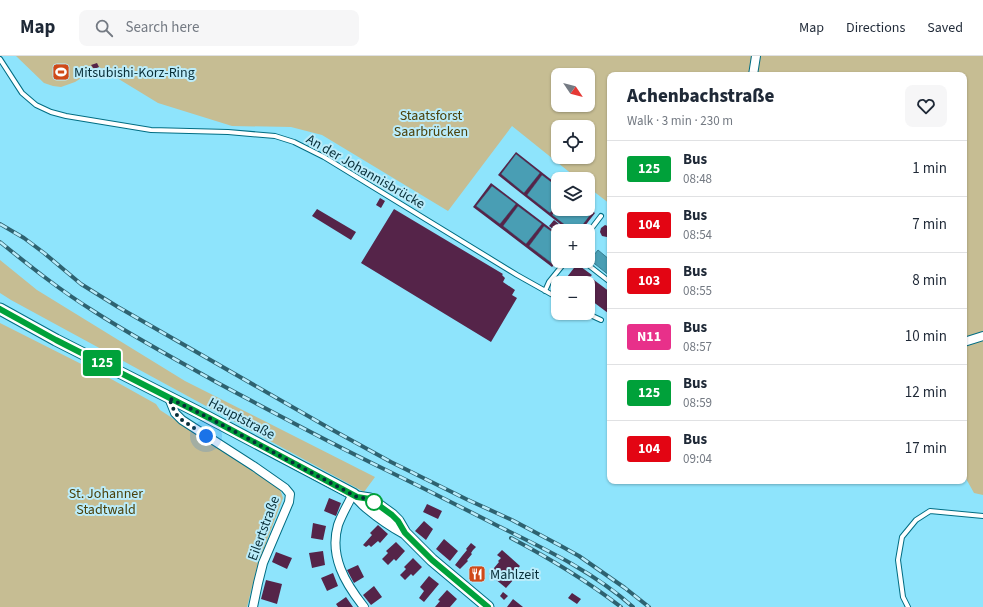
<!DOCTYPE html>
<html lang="en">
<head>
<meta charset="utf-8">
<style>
	:root { --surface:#fff; --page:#f6f6f7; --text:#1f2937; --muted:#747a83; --line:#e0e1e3 }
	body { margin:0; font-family:"Source Sans 3",sans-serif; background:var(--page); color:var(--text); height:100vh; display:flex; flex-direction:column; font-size:15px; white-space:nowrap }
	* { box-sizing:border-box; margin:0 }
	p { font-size:13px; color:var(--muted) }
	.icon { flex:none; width:22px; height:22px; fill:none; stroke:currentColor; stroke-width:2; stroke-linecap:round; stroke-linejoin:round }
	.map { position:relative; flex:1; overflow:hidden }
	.sheet { position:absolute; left:607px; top:16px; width:360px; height:412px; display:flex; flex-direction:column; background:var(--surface); border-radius:8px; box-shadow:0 1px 3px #0004 }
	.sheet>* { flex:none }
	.badge { padding:0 8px; border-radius:3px; font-size:14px; line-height:26px }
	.needle { width:26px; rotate:125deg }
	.buttons { position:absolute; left:551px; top:12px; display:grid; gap:8px }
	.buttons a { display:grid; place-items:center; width:44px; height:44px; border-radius:8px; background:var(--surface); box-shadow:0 1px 3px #0004; font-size:20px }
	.you { position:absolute; width:20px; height:20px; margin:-10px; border:3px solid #fff; border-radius:50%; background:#1a73e8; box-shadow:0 0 0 6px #1a73e833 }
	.map>.badge { position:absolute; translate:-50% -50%; box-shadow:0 0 0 2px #fff }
	.round { display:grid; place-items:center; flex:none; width:42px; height:42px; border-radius:8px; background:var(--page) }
	.overview { display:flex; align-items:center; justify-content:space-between; height:68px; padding:0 20px }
	h1 { font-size:19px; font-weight:800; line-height:30px }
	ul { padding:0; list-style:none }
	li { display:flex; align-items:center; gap:12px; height:56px; padding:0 20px; border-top:1px solid var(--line) }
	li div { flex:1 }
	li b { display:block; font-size:15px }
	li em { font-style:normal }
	li .badge { min-width:44px; font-weight:700; text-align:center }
	header { display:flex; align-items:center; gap:24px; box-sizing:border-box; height:56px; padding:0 20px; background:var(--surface); border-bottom:1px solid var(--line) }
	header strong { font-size:19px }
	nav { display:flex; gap:22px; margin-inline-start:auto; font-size:14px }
	.search { width:280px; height:36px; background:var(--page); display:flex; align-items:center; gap:10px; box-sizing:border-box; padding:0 14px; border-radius:8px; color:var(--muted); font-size:15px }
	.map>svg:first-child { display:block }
	.green { fill:#c6bd93; fill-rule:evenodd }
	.water { fill:#499eb4; stroke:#367c8f }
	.building { fill:#552449; fill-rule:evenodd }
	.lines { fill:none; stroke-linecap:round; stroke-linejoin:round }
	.service-casing { stroke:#006d83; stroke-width:6 }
	.minor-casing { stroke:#006d83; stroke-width:10 }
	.secondary-casing { stroke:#006d83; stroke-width:13 }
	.service { stroke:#fff; stroke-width:4 }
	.minor { stroke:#fff; stroke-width:8 }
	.secondary { stroke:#fff; stroke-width:11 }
	.rail-casing { stroke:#2e6270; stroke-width:4 }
	.rail { stroke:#bbecfa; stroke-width:2.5; stroke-dasharray:8; stroke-linecap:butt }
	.line-casing { stroke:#fff; stroke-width:9 }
	.line { stroke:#00a13a; stroke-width:6 }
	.walk { stroke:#082e38; stroke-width:4; stroke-dasharray:0 7.2 }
	.stop-dot { fill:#fff; stroke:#00a13a; stroke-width:2 }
	.labels { text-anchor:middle; stroke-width:4; stroke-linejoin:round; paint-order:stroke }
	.poi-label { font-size:14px; fill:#082e38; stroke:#bbecfa; text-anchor:start }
	.park-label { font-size:14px; fill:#4b410b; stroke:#bbecfa }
	.street-label { font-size:14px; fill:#082e38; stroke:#bbecfa }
</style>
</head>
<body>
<header>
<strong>Map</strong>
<div class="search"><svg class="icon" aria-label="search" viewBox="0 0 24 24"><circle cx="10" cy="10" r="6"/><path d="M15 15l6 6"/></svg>Search here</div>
<nav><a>Map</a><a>Directions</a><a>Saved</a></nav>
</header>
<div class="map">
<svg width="983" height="551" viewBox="0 0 983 551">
	<rect width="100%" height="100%" fill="#8ee4fc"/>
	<path class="green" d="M 16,0 L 983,0 L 983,439 L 974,437 L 964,419 L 964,19 L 610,19 L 610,148 L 588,131 L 588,123 L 578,123 L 512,70 L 448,155 L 322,79 L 291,71 L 232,70 L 158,47 L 99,11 L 75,26 L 61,31 L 53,30 L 44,27 ZM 558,19 L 588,19 L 588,49 L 558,49 ZM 558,71 L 588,71 L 588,101 L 558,101 Z
		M 0,204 L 37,234 L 185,325 L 375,421 L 364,436 L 11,244 L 0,237 Z
		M 0,267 L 113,324 L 156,348 L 160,354 L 280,433 L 283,442 L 258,508 L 247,551 L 0,551 Z"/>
	<path class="water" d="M 516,98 L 540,117 L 524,137 L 501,118 Z
		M 542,119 L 558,131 L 558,147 L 550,157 L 527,139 Z
		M 492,130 L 516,148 L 500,168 L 476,150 Z
		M 518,150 L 542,168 L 526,188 L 503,170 Z
		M 558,152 L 558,153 L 586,153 L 591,158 L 578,175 L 573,175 L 552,159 Z
		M 544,170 L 558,180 L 558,201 L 553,208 L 529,190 Z
		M 598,194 L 610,204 L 610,220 L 590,204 Z"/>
	<path class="building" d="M 97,7 L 99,11 L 94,13 L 91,9 Z
		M 516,96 L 558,129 L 558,131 L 542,119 L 527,139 L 550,157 L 558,147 L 558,152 L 552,159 L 573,175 L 569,175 L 498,119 ZM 516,98 L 540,117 L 524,137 L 501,118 Z
		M 491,127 L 558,178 L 558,180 L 544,170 L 529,190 L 554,209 L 552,211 L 473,151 ZM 492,130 L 516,148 L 500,168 L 476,150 ZM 518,150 L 542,168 L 526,188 L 503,170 Z
		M 380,142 L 385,145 L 381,152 L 376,149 Z
		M 588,152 L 595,157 L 581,175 L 578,175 L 591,158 L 586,153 L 588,153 Z
		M 317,153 L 356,176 L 351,184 L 312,160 Z
		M 394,153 L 503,218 L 502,219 L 505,222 L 503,226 L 515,234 L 512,239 L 517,242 L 491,286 L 361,207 Z
		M 554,164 L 566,174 L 565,175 L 558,175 L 558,177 L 549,170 Z
		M 605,169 L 610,171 L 610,180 L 607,181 L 602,180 L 600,176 L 601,172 Z
		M 577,208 L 592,219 L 590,221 L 610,236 L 610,255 L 608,257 L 588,242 L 588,227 L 566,227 L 564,225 Z
		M 329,442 L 341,447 L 336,460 L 324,455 Z
		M 427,448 L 442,455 L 438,463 L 423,456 Z
		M 424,465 L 433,473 L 426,484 L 415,475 Z
		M 313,467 L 326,470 L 323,484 L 311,482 Z
		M 378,469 L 388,478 L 380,487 L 378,485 L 371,491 L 369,489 L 366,491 L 363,489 L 372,479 L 370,477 Z
		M 444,483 L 458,495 L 450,505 L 436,493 Z
		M 396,486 L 405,495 L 396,505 L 394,503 L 388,509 L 382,503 L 388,497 L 386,495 Z
		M 471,487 L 476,491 L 473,494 L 471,497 L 472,498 L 467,504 L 468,505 L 460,513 L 455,509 L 462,500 L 467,494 L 466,493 Z
		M 502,494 L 520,510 L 513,518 L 516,521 L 506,532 L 489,518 L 499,506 L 498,505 L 501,502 L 497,499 Z
		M 323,495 L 325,509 L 312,512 L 309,497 Z
		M 276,496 L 292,502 L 287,513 L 272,506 Z
		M 413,502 L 422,511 L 413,520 L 411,518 L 405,524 L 400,519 L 406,513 L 404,511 Z
		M 358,509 L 364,521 L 354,527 L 347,514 Z
		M 480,512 L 483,516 L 474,525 L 470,521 Z
		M 333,517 L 338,530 L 327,535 L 321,522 Z
		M 429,520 L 439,528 L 424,546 L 419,542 L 424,535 L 420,531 Z
		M 266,524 L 282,528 L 277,548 L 261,543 Z
		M 374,530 L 382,541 L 371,549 L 363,539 Z
		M 447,534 L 457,543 L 450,551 L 435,551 L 440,545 L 438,544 Z
		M 503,536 L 508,540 L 504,544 L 500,540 Z
		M 572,537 L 581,543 L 577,548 L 568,542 Z
		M 346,541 L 353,551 L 338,551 L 336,548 Z
		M 513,543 L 523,551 L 507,551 Z"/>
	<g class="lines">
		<g class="service-casing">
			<path id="service" d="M 0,3 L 22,37 L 36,49 L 51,56 L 66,60 L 151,74 L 228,76 L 275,80 L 294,86 L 324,101 L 517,219 L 558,242
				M 588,177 L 601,160
				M 583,205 L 610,226
				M 545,235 L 549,226 L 566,205
				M 586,257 L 601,264
				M 908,551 L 903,541 L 898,504 L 902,481 L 916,464 L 930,455 L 983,460"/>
		</g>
		<g class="minor-casing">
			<path id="minor" d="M 753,19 L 756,0
				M 964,286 L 983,280
				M 169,342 L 175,357 L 182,364 L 255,411 L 285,432 L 290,438 L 289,446 L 263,507 L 258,527 L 253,551
				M 353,438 C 348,448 342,458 338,469 C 329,500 345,527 364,551"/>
		</g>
		<g class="secondary-casing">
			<path id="secondary" d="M 0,253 L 56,284 L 198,356 L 353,438 C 359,442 362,447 367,451 C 379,461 392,470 405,477
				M 357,441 L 370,443 L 392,459 L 398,465 L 405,477 L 432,504 L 488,551"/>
		</g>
		<use href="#service" class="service"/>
		<use href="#minor" class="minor"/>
		<use href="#secondary" class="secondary"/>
		<g class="rail-casing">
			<path id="rail" d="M 0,168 L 24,182 L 44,197 L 81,228 L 118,251 L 329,372 L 391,406 L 466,443 L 512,464 L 561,490 L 579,500 L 625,532 L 649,551
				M 0,186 C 31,211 61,235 95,256 C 134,281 175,303 216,326 C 272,356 328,386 386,414 C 423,432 461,451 498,470 C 545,493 594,516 633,551
				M 511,482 C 549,502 587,525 621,551"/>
		</g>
		<use href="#rail" class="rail"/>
	</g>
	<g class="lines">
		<g class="line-casing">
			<path id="line" d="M 0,253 L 56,284 L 211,363 L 357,441 L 370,443 L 392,459 L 398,465 L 405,477 L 432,504 L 488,551"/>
		</g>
		<use href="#line" class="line"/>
		<path class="walk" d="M 206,380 L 182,364 L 175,357 L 169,342 L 211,363 L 357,441 L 370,443 L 376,447 L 374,446"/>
	</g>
	<defs>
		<g id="stadium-square" transform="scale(0.9)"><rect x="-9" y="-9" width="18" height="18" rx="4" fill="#d04918" stroke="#bbecfa"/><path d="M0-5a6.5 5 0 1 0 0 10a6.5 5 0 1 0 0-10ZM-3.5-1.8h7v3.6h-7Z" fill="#fff"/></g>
		<g id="restaurant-square" transform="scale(0.9)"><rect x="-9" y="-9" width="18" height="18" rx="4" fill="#d04918" stroke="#bbecfa"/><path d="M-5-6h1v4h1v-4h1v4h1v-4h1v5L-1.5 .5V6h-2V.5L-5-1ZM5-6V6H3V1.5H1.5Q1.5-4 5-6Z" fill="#fff"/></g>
	</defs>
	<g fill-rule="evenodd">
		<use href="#stadium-square" x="61" y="16"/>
		<use href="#restaurant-square" x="477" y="518"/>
	</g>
	<circle class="stop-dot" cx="374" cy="446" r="8"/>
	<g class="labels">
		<g class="poi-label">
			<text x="74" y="21">Mitsubishi-Korz-Ring</text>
			<text x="490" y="523">Mahlzeit</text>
		</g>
		<g class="park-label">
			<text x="431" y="64">Staatsforst<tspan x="431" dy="16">Saarbrücken</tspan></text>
			<text x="106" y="442">St. Johanner<tspan x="106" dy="16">Stadtwald</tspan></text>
		</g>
		<g class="street-label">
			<text transform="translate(366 115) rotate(30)" y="5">An der Johannisbrücke</text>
			<text transform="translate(242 362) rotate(28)" y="5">Hauptstraße</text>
			<text transform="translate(263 472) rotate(-70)" y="5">Eilertstraße</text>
		</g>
	</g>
</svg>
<div class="buttons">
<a><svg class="needle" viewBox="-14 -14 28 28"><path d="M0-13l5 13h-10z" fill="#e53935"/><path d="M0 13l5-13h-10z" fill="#747a83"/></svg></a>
<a><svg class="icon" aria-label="locate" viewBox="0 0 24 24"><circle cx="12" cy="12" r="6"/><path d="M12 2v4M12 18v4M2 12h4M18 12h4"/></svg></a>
<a><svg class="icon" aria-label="layers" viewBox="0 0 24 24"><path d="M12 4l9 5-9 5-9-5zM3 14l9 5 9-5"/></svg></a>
<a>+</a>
<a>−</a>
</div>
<div class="you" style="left:206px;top:380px"></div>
<b class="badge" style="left:102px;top:307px;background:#00a13a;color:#fff">125</b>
<section class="sheet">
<div class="overview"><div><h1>Achenbachstraße</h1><p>Walk · 3 min · 230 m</p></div><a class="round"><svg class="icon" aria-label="heart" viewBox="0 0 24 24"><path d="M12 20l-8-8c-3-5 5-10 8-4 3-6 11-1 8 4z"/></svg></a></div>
<ul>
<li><span class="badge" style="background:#00a13a;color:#fff">125</span><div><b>Bus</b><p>08:48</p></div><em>1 min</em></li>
<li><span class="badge" style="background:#e30513;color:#fff">104</span><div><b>Bus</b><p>08:54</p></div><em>7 min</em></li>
<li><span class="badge" style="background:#e30513;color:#fff">103</span><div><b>Bus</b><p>08:55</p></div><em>8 min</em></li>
<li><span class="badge" style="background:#e8308a;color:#fff">N11</span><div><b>Bus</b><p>08:57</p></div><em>10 min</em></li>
<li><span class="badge" style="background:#00a13a;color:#fff">125</span><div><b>Bus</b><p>08:59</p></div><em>12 min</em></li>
<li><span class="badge" style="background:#e30513;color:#fff">104</span><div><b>Bus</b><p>09:04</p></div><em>17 min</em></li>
</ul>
</section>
</div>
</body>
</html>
